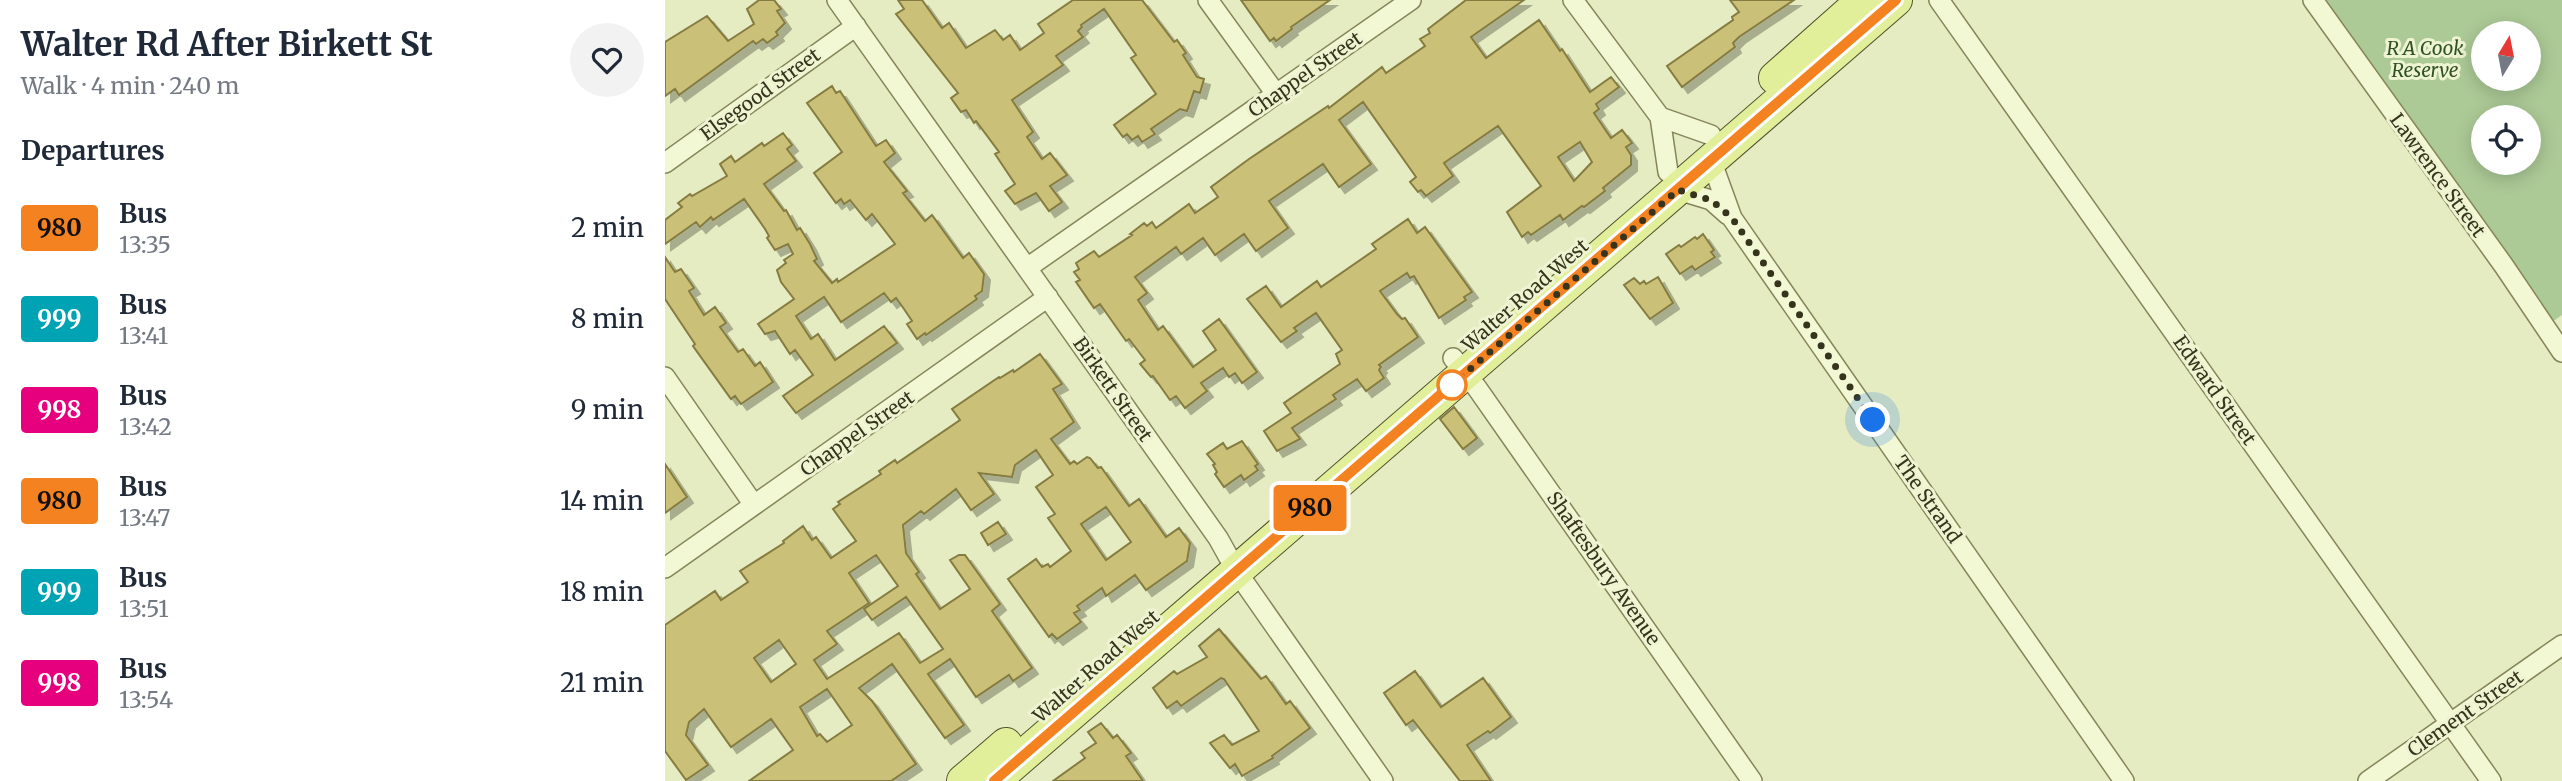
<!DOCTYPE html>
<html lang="en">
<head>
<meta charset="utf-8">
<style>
	:root { --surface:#fff; --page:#f2f2f3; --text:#1f2937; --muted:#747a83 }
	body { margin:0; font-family:Merriweather,serif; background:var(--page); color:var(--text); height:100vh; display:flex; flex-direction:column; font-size:26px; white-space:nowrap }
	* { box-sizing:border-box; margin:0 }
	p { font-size:23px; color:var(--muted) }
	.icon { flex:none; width:38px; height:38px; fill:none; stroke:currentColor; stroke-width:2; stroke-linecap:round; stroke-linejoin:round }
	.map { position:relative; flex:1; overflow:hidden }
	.details { display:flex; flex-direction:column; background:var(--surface); width:665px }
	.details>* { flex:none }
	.badge { padding:0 14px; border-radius:5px; font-size:24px; line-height:46px }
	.needle { width:46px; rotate:10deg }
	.buttons { position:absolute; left:1806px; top:21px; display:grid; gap:14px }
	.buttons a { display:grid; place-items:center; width:70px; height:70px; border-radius:50%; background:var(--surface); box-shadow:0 4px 18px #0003; font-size:35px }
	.you { position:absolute; width:35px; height:35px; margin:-18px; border:5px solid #fff; border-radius:50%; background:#1a73e8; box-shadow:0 0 0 10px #1a73e833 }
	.map>.badge { position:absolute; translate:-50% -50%; box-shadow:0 0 0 4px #fff }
	h2 { padding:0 21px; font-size:26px; line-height:63px }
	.round { display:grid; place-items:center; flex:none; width:74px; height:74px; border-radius:37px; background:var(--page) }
	.overview { display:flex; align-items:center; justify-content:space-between; height:119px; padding:0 21px }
	h1 { font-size:33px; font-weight:700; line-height:52px }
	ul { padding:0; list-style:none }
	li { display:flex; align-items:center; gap:21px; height:91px; padding:0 21px }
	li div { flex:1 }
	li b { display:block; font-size:26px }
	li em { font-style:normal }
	li .badge { min-width:77px; font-weight:700; text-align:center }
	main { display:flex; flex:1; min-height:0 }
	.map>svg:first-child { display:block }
	.park { fill:#acca96; fill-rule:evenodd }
	.building { fill:#cac078; stroke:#847b40; stroke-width:2; fill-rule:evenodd; filter:url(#shadow) }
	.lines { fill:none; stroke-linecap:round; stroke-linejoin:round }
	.minor-casing { stroke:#86855a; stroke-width:22 }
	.primary-casing { stroke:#53512e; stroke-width:34 }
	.minor { stroke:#f2f8d4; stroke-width:19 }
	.primary { stroke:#e2ef9a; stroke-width:32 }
	.line-casing { stroke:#fff; stroke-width:16 }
	.line { stroke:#f58220; stroke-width:10 }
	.walk { stroke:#36341d; stroke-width:7; stroke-dasharray:0 12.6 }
	.stop-dot { fill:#fff; stroke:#f58220; stroke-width:3.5 }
	.labels { text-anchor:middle; stroke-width:6; stroke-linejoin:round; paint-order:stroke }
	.park-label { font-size:19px; font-style:italic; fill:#315225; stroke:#eef4d1 }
	.street-label { font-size:19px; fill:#36341d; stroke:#eef4d1 }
</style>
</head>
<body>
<main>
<section class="details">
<div class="overview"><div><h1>Walter Rd After Birkett St</h1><p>Walk · 4 min · 240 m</p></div><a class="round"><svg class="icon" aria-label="heart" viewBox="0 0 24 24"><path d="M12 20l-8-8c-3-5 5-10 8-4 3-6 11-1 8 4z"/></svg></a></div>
<h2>Departures</h2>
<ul>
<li><span class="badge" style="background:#f58220;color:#111">980</span><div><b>Bus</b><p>13:35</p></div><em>2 min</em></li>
<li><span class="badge" style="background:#00a3b4;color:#fff">999</span><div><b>Bus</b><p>13:41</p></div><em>8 min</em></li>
<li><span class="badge" style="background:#e6007e;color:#fff">998</span><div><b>Bus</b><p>13:42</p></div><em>9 min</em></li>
<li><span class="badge" style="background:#f58220;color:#111">980</span><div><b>Bus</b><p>13:47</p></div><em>14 min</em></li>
<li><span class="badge" style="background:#00a3b4;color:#fff">999</span><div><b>Bus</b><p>13:51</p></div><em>18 min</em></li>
<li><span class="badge" style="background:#e6007e;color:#fff">998</span><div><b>Bus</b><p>13:54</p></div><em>21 min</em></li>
</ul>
</section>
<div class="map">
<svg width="1897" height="781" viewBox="0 0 1897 781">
	<defs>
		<filter id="shadow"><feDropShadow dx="6" dy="6" stdDeviation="0" flood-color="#0004"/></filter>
	</defs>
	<rect width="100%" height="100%" fill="#e5ecc2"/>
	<path class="park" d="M 1648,0 L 1897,0 L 1897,315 L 1880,327 ZM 1818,33 L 1864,33 L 1864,79 L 1818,79 ZM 1818,117 L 1864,117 L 1864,163 L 1818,163 Z"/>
	<path class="building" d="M 94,0 L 109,0 L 116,9 L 112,11 L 120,23 L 111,32 L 113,35 L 102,43 L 98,39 L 91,44 L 88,41 L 14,95 L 10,89 L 0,96 L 0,42 L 42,16 L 63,41 L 89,24 L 82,9 Z
		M 233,0 L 257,0 L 277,28 L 284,23 L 301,48 L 330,30 L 338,40 L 345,35 L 355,50 L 379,33 L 373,24 L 408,0 L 477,0 L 509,42 L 512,40 L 521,53 L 518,55 L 532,77 L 539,79 L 535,93 L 529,91 L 522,111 L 515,109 L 486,129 L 490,134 L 477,142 L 473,136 L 467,140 L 462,134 L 458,137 L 449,125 L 491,94 L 466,58 L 471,55 L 439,9 L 416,25 L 417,27 L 413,31 L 418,37 L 391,56 L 398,65 L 347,100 L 368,132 L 362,137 L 377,159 L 385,153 L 402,175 L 385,186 L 397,202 L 384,211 L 371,193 L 350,204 L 340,191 L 350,184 L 330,154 L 334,152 L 311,121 L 309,123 L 301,110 L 296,112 L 286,98 L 293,93 L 231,14 L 239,9 Z
		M 576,0 L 665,0 L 626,27 L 627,29 L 611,41 L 609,38 L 605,41 Z
		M 801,0 L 859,0 L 806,37 L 821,58 L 874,20 L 895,51 L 897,49 L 925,92 L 946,77 L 954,87 L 931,104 L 934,109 L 929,113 L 946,138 L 957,130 L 967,143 L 961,147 L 966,155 L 966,165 L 938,188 L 940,191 L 919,207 L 917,206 L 898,220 L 895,215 L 866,235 L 863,232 L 857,237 L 842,212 L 876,186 L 833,126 L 779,163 L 788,176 L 761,196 L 756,190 L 753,192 L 745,182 L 751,177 L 698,102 L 674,120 L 706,164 L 674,187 L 658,164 L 604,201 L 623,228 L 591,251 L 579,234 L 550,255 L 538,238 L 516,254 L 511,247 L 470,277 L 482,293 L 473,300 L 493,330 L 498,326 L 528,367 L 551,350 L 538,331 L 554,319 L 592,372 L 577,383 L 570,373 L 564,377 L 558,368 L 536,383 L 542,391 L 520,408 L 511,396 L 505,400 L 488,376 L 486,377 L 475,364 L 480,360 L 464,339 L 461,341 L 435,304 L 429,308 L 411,282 L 415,280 L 409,272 L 414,269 L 411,263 L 429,251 L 434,257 L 467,235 L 465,234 L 479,223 L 482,226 L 487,222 L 491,228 L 524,204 L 530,213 L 553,197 L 546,187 L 584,159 L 663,106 L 664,108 L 717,67 L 721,73 L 760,46 L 755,39 L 765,33 L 763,29 ZM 915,142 L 927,162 L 909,181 L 893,157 Z
		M 1065,0 L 1129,0 L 1074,37 L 1068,43 L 1070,47 L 1017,87 L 1002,66 L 1068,20 L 1067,17 L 1074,12 Z
		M 167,86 L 171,93 L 175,91 L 211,146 L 221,140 L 230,153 L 219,162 L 242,191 L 238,193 L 260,221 L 267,215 L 298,258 L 304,253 L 319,274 L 317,291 L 310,296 L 312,299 L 261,335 L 260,333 L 252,339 L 242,324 L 247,321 L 239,309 L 231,298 L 226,302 L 219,293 L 176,322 L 159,297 L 131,316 L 146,339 L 153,334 L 170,360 L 219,326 L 232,343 L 131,413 L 118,396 L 148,375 L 130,350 L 125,354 L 110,331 L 100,334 L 93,324 L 129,299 L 116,282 L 112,270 L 121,263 L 119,260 L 128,254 L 123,244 L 110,250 L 102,238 L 104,236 L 100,229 L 79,199 L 48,220 L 46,217 L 35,227 L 31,222 L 0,244 L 0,220 L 17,207 L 13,203 L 25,194 L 27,196 L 62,176 L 55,164 L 66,156 L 70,162 L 97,143 L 99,146 L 118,133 L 127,145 L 122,149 L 131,161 L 99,184 L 119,211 L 121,210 L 132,230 L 135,228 L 145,244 L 152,259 L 149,261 L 167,283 L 172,279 L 173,282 L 230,244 L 207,214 L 201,220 L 185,200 L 179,204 L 176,199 L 171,203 L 149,173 L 177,152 L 142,103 Z
		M 743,219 L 752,233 L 760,227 L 807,292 L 799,297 L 801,300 L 774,318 L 749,276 L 745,278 L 742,273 L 715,291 L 732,314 L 737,319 L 740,318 L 753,337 L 714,365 L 716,367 L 714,370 L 719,378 L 701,391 L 692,379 L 668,395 L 671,399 L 627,428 L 635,439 L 612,451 L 599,431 L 626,413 L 619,403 L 675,364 L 671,354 L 677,350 L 651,313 L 629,328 L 632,331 L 616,342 L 582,299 L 601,286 L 616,307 L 652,281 L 656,287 L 711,249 L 707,244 Z
		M 1038,234 L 1049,250 L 1046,252 L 1050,257 L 1030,270 L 1027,266 L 1015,274 L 1001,254 L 1014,245 L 1016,247 L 1030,237 L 1032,239 Z
		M 0,257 L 10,272 L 16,269 L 29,288 L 24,291 L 39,315 L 50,307 L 61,323 L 55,327 L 73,352 L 78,349 L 90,366 L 95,362 L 108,382 L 76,404 L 70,396 L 66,399 L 28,346 L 30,344 L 0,299 Z
		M 993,277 L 1008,303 L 985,319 L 959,285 L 969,278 L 975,284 L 979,281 L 981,284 Z
		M 375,354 L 397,384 L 388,389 L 409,422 L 386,439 L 405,464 L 409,461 L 412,464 L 422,457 L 425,458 L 433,468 L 436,467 L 464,506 L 474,499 L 501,537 L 514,528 L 525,543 L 522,561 L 481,590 L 470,575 L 441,596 L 437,588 L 412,606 L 415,610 L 409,613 L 416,622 L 392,639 L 387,634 L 384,637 L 343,579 L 371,559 L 377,567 L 383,564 L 385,567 L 406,551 L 383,518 L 390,514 L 371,487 L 388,475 L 371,450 L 350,465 L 347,477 L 314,473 L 329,494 L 306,510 L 291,489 L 259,514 L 256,511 L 238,525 L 241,553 L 254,572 L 251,574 L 275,609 L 305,589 L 285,560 L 294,555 L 300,555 L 335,604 L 327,611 L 367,668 L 348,681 L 344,675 L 311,697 L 285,659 L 263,674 L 299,725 L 280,738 L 227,664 L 194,688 L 207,701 L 251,764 L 226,781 L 84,781 L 128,750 L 106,719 L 66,747 L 39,709 L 24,722 L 21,735 L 43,765 L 21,780 L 0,751 L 0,625 L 50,591 L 56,600 L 83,582 L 75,571 L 119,543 L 118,541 L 138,526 L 147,540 L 151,537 L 166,558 L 191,541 L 168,509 L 175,504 L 173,502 L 216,474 L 214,471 L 230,460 L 232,463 L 295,420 L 287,409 L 334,377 L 335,378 L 348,370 L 349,372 ZM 441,507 L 466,542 L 441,560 L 416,524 ZM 211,555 L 233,586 L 199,609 L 207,620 L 241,597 L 278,649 L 255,663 L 234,633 L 162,679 L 149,660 L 172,644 L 162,631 L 204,603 L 184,573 ZM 114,640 L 131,664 L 106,682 L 89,658 ZM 162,689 L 187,725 L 162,742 L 155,734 L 152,736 L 135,707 Z
		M 789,407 L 812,438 L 798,449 L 775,419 Z
		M 577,441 L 593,464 L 590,466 L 593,470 L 579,480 L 576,475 L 559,487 L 550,474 L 552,472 L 548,465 L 550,464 L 542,454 L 558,443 L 562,449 Z
		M 0,464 L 22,497 L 0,513 Z
		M 333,522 L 341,534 L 323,545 L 316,533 Z
		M 554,629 L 596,679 L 601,676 L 621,704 L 625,701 L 645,728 L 607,756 L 608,758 L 577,776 L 570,764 L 565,768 L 545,743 L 559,735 L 567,745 L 594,731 L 559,679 L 556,678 L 516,706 L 512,701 L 502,708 L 488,688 L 509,671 L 512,674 L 542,657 L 534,646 Z
		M 750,671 L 776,707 L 818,678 L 846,717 L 825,733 L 823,731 L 802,745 L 826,781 L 795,781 L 748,720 L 741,725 L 719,693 Z
		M 436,723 L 448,738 L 452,735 L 466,753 L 461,756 L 478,781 L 388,781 L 420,758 L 416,753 L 431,743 L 423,732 Z"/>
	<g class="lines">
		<g class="minor-casing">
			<path id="minor" d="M 172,0 L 553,538 L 572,572 L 718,781
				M 543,0 L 611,94
				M 908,0 L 995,117 L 1003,172
				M 1274,0 L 1826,781
				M 1648,0 L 1839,266 L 1897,352
				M 995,117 L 1046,135
				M 1046,160 L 1067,218 L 1459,781
				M 0,163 L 191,26
				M 1013,190 L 1046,200 L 1063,215
				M 362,268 L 746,0
				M 788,358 L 812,388 L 1087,781
				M 0,377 L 89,505
				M 0,568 L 383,297
				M 1703,781 L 1897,645"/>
		</g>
		<g class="primary-casing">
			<path id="primary" d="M 1110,78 L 1198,0
				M 298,781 L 341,744
				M 329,781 L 1231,0"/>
		</g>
		<use href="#minor" class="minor"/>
		<use href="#primary" class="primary"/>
	</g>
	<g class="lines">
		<g class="line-casing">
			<path id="line" d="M 329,781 L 1231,0"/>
		</g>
		<use href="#line" class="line"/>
		<path class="walk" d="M 787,385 L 782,389 L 1013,190 L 1046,200 L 1067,218 L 1208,420"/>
	</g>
	<circle class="stop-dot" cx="787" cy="385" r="14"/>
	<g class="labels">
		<g class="park-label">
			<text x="1760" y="55">R A Cook<tspan x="1760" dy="22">Reserve</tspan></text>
		</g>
		<g class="street-label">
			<text transform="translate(640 74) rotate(-35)" y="7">Chappel Street</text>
			<text transform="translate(95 94) rotate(-36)" y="7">Elsegood Street</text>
			<text transform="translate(1773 175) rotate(54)" y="7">Lawrence Street</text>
			<text transform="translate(860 295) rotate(-41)" y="7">Walter Road West</text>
			<text transform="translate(448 389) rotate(55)" y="7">Birkett Street</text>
			<text transform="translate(1550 390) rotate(55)" y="7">Edward Street</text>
			<text transform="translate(192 433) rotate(-35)" y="7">Chappel Street</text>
			<text transform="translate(1263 499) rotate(55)" y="7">The Strand</text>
			<text transform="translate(939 568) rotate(55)" y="7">Shaftesbury Avenue</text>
			<text transform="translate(431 666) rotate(-41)" y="7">Walter Road West</text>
			<text transform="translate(1800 713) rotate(-35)" y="7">Clement Street</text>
		</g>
	</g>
</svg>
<div class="buttons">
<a><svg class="needle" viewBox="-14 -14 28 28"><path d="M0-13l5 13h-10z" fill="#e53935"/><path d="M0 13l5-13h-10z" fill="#747a83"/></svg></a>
<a><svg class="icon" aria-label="locate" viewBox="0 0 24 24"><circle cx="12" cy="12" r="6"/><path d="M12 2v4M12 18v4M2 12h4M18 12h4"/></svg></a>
</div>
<div class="you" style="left:1208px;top:420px"></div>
<b class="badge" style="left:645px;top:508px;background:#f58220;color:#111">980</b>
</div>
</main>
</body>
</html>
